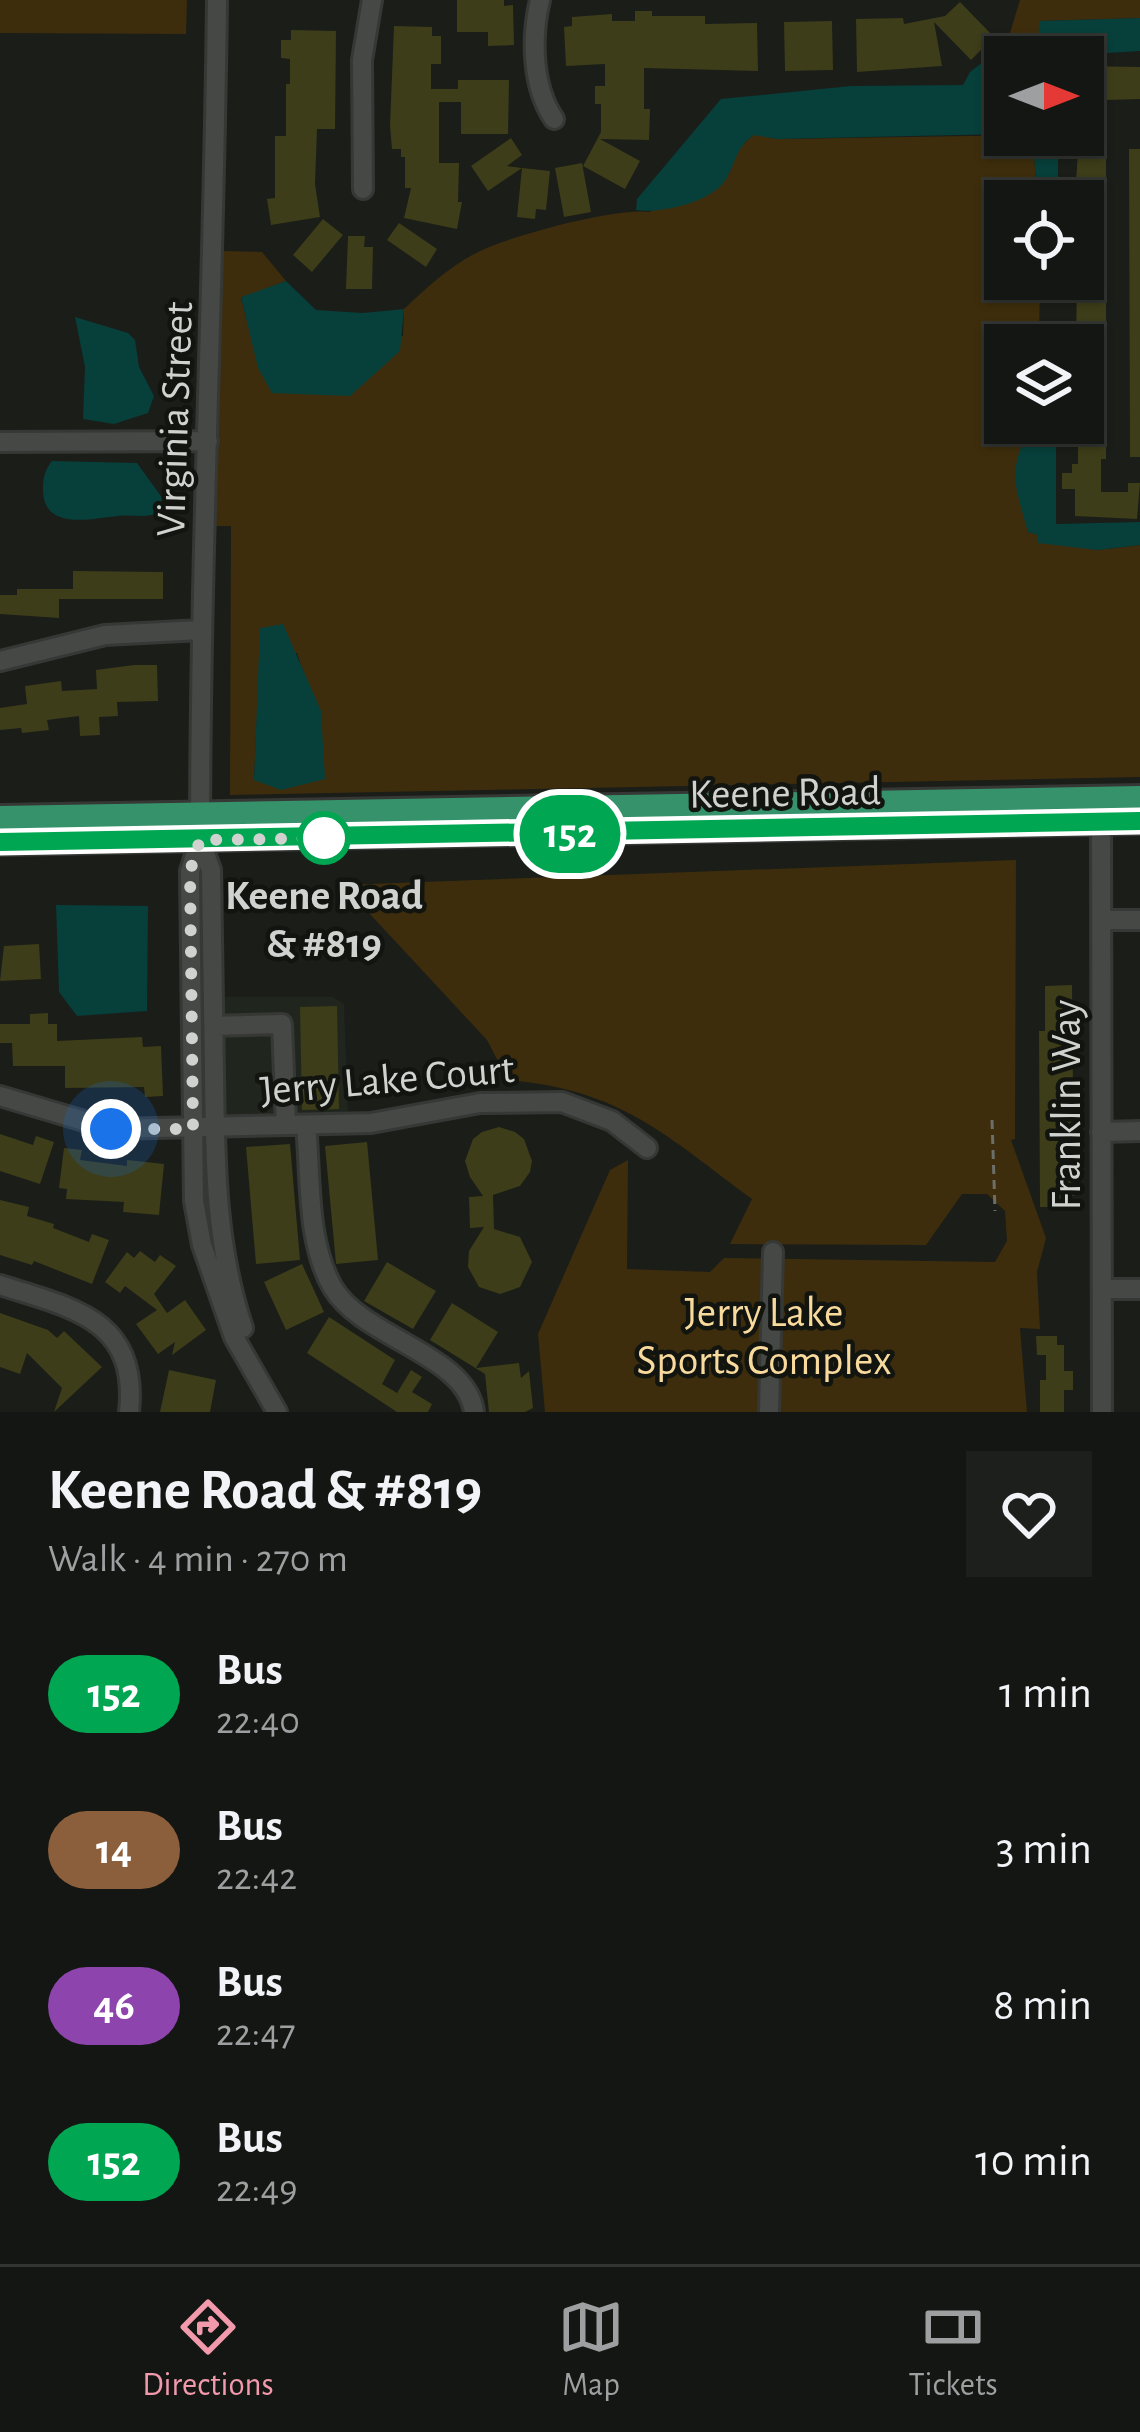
<!DOCTYPE html>
<html lang="en">
<head>
<meta charset="utf-8">
<style>
	:root { --surface:#141613; --page:#1d1f1c; --text:#f1f3f6; --muted:#9d9fa0; --line:#333533; --accent:#f29aac }
	body { margin:0; font-family:"Alegreya Sans",sans-serif; background:var(--page); color:var(--text); height:100vh; display:flex; flex-direction:column; font-size:45px; white-space:nowrap }
	* { box-sizing:border-box; margin:0 }
	p { font-size:39px; color:var(--muted) }
	.icon { flex:none; width:66px; height:66px; fill:none; stroke:currentColor; stroke-width:2; stroke-linecap:round; stroke-linejoin:round }
	.map { position:relative; height:1412px; overflow:hidden }
	.sheet { display:flex; flex-direction:column; background:var(--surface); flex:1 }
	.sheet>* { flex:none }
	.badge { padding:0 24px; border-radius:39px; font-size:42px; line-height:78px }
	.needle { width:78px; rotate:90deg }
	.buttons { position:absolute; left:984px; top:36px; display:grid; gap:24px }
	.buttons a { display:grid; place-items:center; width:120px; height:120px; border-radius:0px; background:var(--surface); box-shadow:0 3px 9px #0004,0 0 0 3px var(--line); font-size:60px }
	.you { position:absolute; width:60px; height:60px; margin:-30px; border:9px solid #fff; border-radius:50%; background:#1a73e8; box-shadow:0 0 0 18px #1a73e833 }
	.map>.badge { position:absolute; translate:-50% -50%; box-shadow:0 0 0 6px #fff }
	.round { display:grid; place-items:center; flex:none; width:126px; height:126px; border-radius:0px; background:var(--page) }
	.head { display:flex; align-items:center; justify-content:space-between; height:204px; padding:0 48px }
	h1 { font-size:57px; font-weight:700; line-height:90px }
	ul { padding:0; list-style:none }
	li { display:flex; align-items:center; gap:36px; height:156px; padding:0 48px }
	li div { flex:1 }
	li b { display:block; font-size:45px }
	li em { font-style:normal }
	li .badge { min-width:132px; font-weight:700; text-align:center }
	.dock { display:flex; justify-content:space-around; align-items:center; height:168px; border-top:3px solid var(--line); background:var(--surface); font-size:33px; color:var(--muted) }
	.dock a { display:grid; justify-items:center; gap:6px }
	.dock .current { color:var(--accent) }
	.map>svg:first-child { display:block }
	.built { fill:#20261d }
	.green { fill:#3d2d0c; fill-rule:evenodd }
	.water { fill:#073f3a }
	.building { fill:#3d3d19 }
	.lines { fill:none; stroke-linecap:round; stroke-linejoin:round }
	.minor-casing { stroke:#363835; stroke-width:24 }
	.major-casing { stroke:#363835; stroke-width:30 }
	.path { stroke:#6c6e6a; stroke-width:3; stroke-dasharray:9 6; stroke-linecap:butt }
	.minor { stroke:#454844; stroke-width:18 }
	.major { stroke:#36926a; stroke-width:24 }
	.line-casing { stroke:#fff; stroke-width:27 }
	.line { stroke:#00a651; stroke-width:18 }
	.walk { stroke:#d0d2cf; stroke-width:12; stroke-dasharray:0 21.6 }
	.stop-dot { fill:#fff; stroke:#00a651; stroke-width:6 }
	.labels { text-anchor:middle; stroke-width:9; stroke-linejoin:round; paint-order:stroke }
	.street-label { font-size:42px; fill:#d0d2cf; stroke:#121410 }
	.stop-label { font-size:42px; font-weight:bold; fill:#d0d2cf; stroke:#121410 }
	.park-label { font-size:42px; fill:#f9da9d; stroke:#121410 }
</style>
</head>
<body>
<div class="map">
<svg width="1140" height="1412" viewBox="0 0 1140 1412">
	<rect width="100%" height="100%" fill="#1b1d19"/>
	<path class="built" d="M 221,997 L 333,997 L 344,1004 L 348,1117 L 223,1120 Z"/>
	<path class="green" d="M 0,0 L 187,0 L 186,34 L 0,33 Z
		M 1020,0 L 1140,0 L 1140,18 L 1040,21 L 1038,57 L 1008,57 L 1007,43 Z
		M 754,134 L 777,139 L 1033,135 L 1037,201 L 1005,201 L 1005,279 L 1040,279 L 1039,345 L 1005,345 L 1005,423 L 1032,423 L 1023,441 L 1028,532 L 1097,550 L 1140,545 L 1140,777 L 230,795 L 231,526 L 216,526 L 214,488 L 222,251 L 262,252 L 286,281 L 241,298 L 247,321 L 403,336 L 404,309 C 426,288 450,266 478,252 C 509,236 617,207 649,212 L 728,175 L 736,151 ZM 297,653 L 308,688 L 321,711 L 254,780 L 260,659 Z
		M 1016,860 L 1015,1139 L 1011,1140 L 1046,1238 L 1037,1272 L 1040,1329 L 1020,1328 L 1027,1412 L 545,1412 L 538,1334 L 610,1170 L 628,1160 L 627,1269 L 710,1272 L 724,1258 L 995,1262 L 1007,1241 L 1005,1211 L 987,1194 L 962,1194 L 926,1245 L 730,1244 L 752,1199 C 665,1135 622,1090 508,1080 L 487,1040 L 343,885 Z"/>
	<path class="water" d="M 1140,18 L 1140,51 L 1038,57 L 1039,21 Z
		M 1007,43 L 1005,134 L 777,139 L 754,135 C 734,148 737,164 724,182 C 710,202 660,214 636,210 L 637,199 L 721,99 L 851,86 L 963,85 L 970,72 Z
		M 1033,135 L 1058,135 L 1058,201 L 1037,201 Z
		M 286,281 L 316,310 L 363,313 L 404,309 L 400,351 L 350,396 L 272,393 L 258,368 L 241,297 Z
		M 75,317 L 128,333 L 135,340 L 139,367 L 154,396 L 148,413 L 114,424 L 83,419 L 85,367 Z
		M 1032,423 L 1056,423 L 1056,524 L 1140,522 L 1140,545 L 1097,550 L 1038,543 L 1038,535 L 1028,532 C 1014,482 1007,472 1032,423 Z
		M 52,461 L 137,463 L 163,499 L 164,509 C 150,520 135,514 118,516 C 89,519 42,531 43,488 C 43,477 45,470 52,461 Z
		M 283,624 L 321,711 L 325,779 L 281,790 L 254,780 L 260,628 Z
		M 56,905 L 148,906 L 147,1011 L 77,1016 L 59,992 Z"/>
	<path class="building" d="M 457,0 L 504,0 L 504,6 L 513,5 L 514,45 L 488,46 L 488,32 L 457,32 Z
		M 960,2 L 994,37 L 971,60 L 934,22 L 942,66 L 857,72 L 856,19 L 903,18 L 904,24 L 945,16 Z
		M 635,11 L 652,11 L 652,16 L 705,16 L 705,24 L 757,23 L 758,71 L 644,68 L 644,109 L 650,109 L 649,140 L 600,139 L 640,161 L 625,189 L 583,166 L 601,132 L 601,104 L 595,104 L 595,86 L 605,86 L 605,64 L 566,66 L 564,27 L 572,26 L 572,17 L 612,14 L 612,21 L 635,21 Z
		M 832,21 L 833,70 L 785,71 L 784,22 Z
		M 394,26 L 432,27 L 432,36 L 441,36 L 441,64 L 431,64 L 431,89 L 458,89 L 458,80 L 509,80 L 508,134 L 461,134 L 461,102 L 439,102 L 439,163 L 459,163 L 458,202 L 462,202 L 457,229 L 404,218 L 411,188 L 405,188 L 405,157 L 401,157 L 401,149 L 392,149 L 390,126 Z
		M 291,30 L 336,31 L 335,129 L 317,129 L 315,184 L 320,217 L 271,225 L 267,199 L 275,198 L 275,136 L 286,136 L 286,84 L 290,84 L 290,59 L 281,58 L 281,40 L 291,40 Z
		M 1083,66 L 1140,67 L 1140,99 L 1106,100 L 1106,459 L 1101,459 L 1101,492 L 1128,492 L 1128,483 L 1140,483 L 1137,519 L 1075,516 L 1075,489 L 1062,489 L 1062,473 L 1072,473 L 1072,464 L 1078,464 L 1078,423 L 1083,423 L 1083,343 L 1076,343 L 1077,279 L 1083,279 L 1083,198 L 1075,198 L 1079,135 L 1083,135 Z
		M 511,138 L 522,155 L 507,166 L 522,168 L 488,191 L 471,166 Z
		M 1129,149 L 1140,149 L 1140,457 L 1130,457 Z
		M 582,163 L 591,212 L 564,217 L 555,168 Z
		M 522,168 L 550,171 L 546,210 L 536,209 L 535,219 L 517,217 Z
		M 323,219 L 343,235 L 312,272 L 293,255 Z
		M 399,223 L 437,249 L 426,267 L 387,240 Z
		M 348,236 L 365,236 L 364,247 L 373,247 L 372,289 L 346,289 Z
		M 73,571 L 163,572 L 163,599 L 59,599 L 59,618 L 0,614 L 0,595 L 17,595 L 17,589 L 73,589 Z
		M 134,665 L 157,665 L 158,701 L 117,702 L 118,716 L 99,717 L 100,735 L 80,736 L 79,716 L 47,720 L 49,730 L 22,733 L 21,728 L 0,730 L 0,708 L 27,704 L 25,686 L 61,681 L 62,691 L 97,689 L 96,670 Z
		M 39,944 L 41,979 L 0,981 L 4,946 Z
		M 1072,985 L 1074,1196 L 1063,1196 L 1063,1207 L 1040,1207 L 1039,1031 L 1045,1031 L 1045,986 Z
		M 337,1006 L 339,1109 L 302,1110 L 300,1007 Z
		M 48,1013 L 48,1024 L 57,1024 L 57,1041 L 142,1037 L 143,1047 L 161,1046 L 163,1096 L 145,1097 L 144,1087 L 65,1088 L 65,1066 L 13,1066 L 12,1043 L 0,1043 L 0,1024 L 30,1024 L 30,1014 Z
		M 499,1127 L 515,1132 L 524,1139 L 532,1161 L 530,1172 L 520,1186 L 493,1195 L 494,1229 L 520,1237 L 532,1262 L 520,1287 L 500,1294 L 479,1287 L 468,1267 L 469,1251 L 484,1227 L 470,1228 L 469,1197 L 483,1196 L 470,1177 L 465,1161 L 473,1139 L 482,1132 Z
		M 0,1134 L 33,1145 L 36,1136 L 54,1142 L 40,1184 L 0,1171 Z
		M 367,1142 L 378,1260 L 336,1264 L 325,1146 Z
		M 290,1144 L 300,1260 L 256,1264 L 246,1147 Z
		M 64,1148 L 82,1150 L 80,1160 L 127,1166 L 127,1160 L 164,1164 L 159,1215 L 123,1212 L 124,1202 L 66,1199 L 67,1189 L 59,1188 Z
		M 0,1200 L 29,1207 L 27,1216 L 54,1224 L 53,1228 L 89,1242 L 92,1234 L 109,1240 L 92,1284 L 34,1261 L 32,1265 L 0,1255 Z
		M 140,1251 L 155,1262 L 160,1255 L 176,1266 L 154,1294 L 167,1313 L 185,1300 L 206,1330 L 172,1355 L 175,1342 L 158,1354 L 136,1324 L 157,1310 L 125,1286 L 120,1293 L 105,1282 L 127,1252 L 134,1258 Z
		M 387,1262 L 436,1291 L 413,1329 L 364,1301 Z
		M 302,1264 L 324,1312 L 286,1330 L 264,1282 Z
		M 452,1303 L 498,1332 L 476,1368 L 519,1363 L 521,1378 L 529,1371 L 533,1408 L 525,1412 L 489,1412 L 485,1374 L 430,1340 Z
		M 0,1313 L 48,1330 L 57,1338 L 64,1331 L 102,1367 L 54,1412 L 62,1388 L 27,1353 L 20,1374 L 0,1367 Z
		M 329,1317 L 395,1360 L 382,1384 L 397,1393 L 411,1370 L 422,1377 L 412,1392 L 432,1404 L 428,1412 L 397,1412 L 307,1353 Z
		M 1036,1336 L 1057,1336 L 1057,1345 L 1064,1345 L 1064,1371 L 1073,1371 L 1073,1390 L 1064,1390 L 1064,1412 L 1040,1412 L 1040,1380 L 1046,1380 L 1046,1355 L 1037,1355 Z
		M 169,1370 L 216,1380 L 210,1412 L 160,1412 Z"/>
	<g class="lines">
		<g class="minor-casing">
			<path id="minor" d="M 217,0 C 214,280 200,560 200,840 L 190,871 L 194,1201 L 202,1245 L 234,1337 L 277,1412
				M 540,0 C 531,38 532,87 554,119
				M 363,189 L 362,60 L 372,0
				M 0,442 L 208,441
				M 0,661 L 105,635 L 201,630
				M 1101,810 L 1102,1412
				M 200,840 L 211,870 C 212,937 213,1005 214,1073 C 215,1160 215,1245 243,1328
				M 1102,920 L 1140,920
				M 214,1026 L 282,1024 L 286,1125
				M 0,1096 L 111,1129 L 371,1123 L 480,1103 L 562,1102 L 612,1121 L 647,1148
				M 306,1125 C 311,1176 306,1242 333,1288 C 363,1338 467,1355 474,1412
				M 1101,1132 L 1140,1131
				M 0,1285 C 72,1308 139,1319 129,1412
				M 1102,1289 L 1140,1289
				M 769,1412 L 773,1252"/>
		</g>
		<g class="major-casing">
			<path id="major" d="M 0,818 L 1140,798
				M 0,842 L 1140,821"/>
		</g>
		<path class="path" d="M 992,1120 L 995,1211"/>
		<use href="#minor" class="minor"/>
		<use href="#major" class="major"/>
	</g>
	<g class="lines">
		<g class="line-casing">
			<path id="line" d="M 0,842 L 1140,821"/>
		</g>
		<use href="#line" class="line"/>
		<path class="walk" d="M 111,1129 L 193,1129 L 190,871 L 200,840 L 342,838 L 324,838"/>
	</g>
	<circle class="stop-dot" cx="324" cy="838" r="24"/>
	<g class="labels">
		<g class="street-label">
			<text transform="translate(173 419) rotate(-88)" y="15">Virginia Street</text>
			<text transform="translate(785 791) rotate(-1)" y="15">Keene Road</text>
			<text transform="translate(387 1078) rotate(-5)" y="15">Jerry Lake Court</text>
			<text transform="translate(1065 1105) rotate(-90)" y="15">Franklin Way</text>
		</g>
		<g class="stop-label">
			<text x="324" y="909">Keene Road<tspan x="324" dy="48">&amp; #819</tspan></text>
		</g>
		<g class="park-label">
			<text x="764" y="1326">Jerry Lake<tspan x="764" dy="48">Sports Complex</tspan></text>
		</g>
	</g>
</svg>
<div class="buttons">
<a><svg class="needle" viewBox="-14 -14 28 28"><path d="M0-13l5 13h-10z" fill="#e53935"/><path d="M0 13l5-13h-10z" fill="#9d9fa0"/></svg></a>
<a><svg class="icon" aria-label="locate" viewBox="0 0 24 24"><circle cx="12" cy="12" r="6"/><path d="M12 2v4M12 18v4M2 12h4M18 12h4"/></svg></a>
<a><svg class="icon" aria-label="layers" viewBox="0 0 24 24"><path d="M12 4l9 5-9 5-9-5zM3 14l9 5 9-5"/></svg></a>
</div>
<div class="you" style="left:111px;top:1129px"></div>
<b class="badge" style="left:570px;top:834px;background:#00a651;color:#fff">152</b>
</div>
<section class="sheet">
<div class="head"><div><h1>Keene Road &amp; #819</h1><p>Walk · 4 min · 270 m</p></div><a class="round"><svg class="icon" aria-label="heart" viewBox="0 0 24 24"><path d="M12 20l-8-8c-3-5 5-10 8-4 3-6 11-1 8 4z"/></svg></a></div>
<ul>
<li><span class="badge" style="background:#00a651;color:#fff">152</span><div><b>Bus</b><p>22:40</p></div><em>1 min</em></li>
<li><span class="badge" style="background:#8b5e3c;color:#fff">14</span><div><b>Bus</b><p>22:42</p></div><em>3 min</em></li>
<li><span class="badge" style="background:#8e44ad;color:#fff">46</span><div><b>Bus</b><p>22:47</p></div><em>8 min</em></li>
<li><span class="badge" style="background:#00a651;color:#fff">152</span><div><b>Bus</b><p>22:49</p></div><em>10 min</em></li>
</ul>
</section>
<nav class="dock">
<a class="current"><svg class="icon" aria-label="directions" viewBox="0 0 24 24"><path d="M12 3l9 9-9 9-9-9zM9 14v-3h6M13 9l2 2-2 2"/></svg>Directions</a>
<a><svg class="icon" aria-label="map" viewBox="0 0 24 24"><path d="M3 6l6-2 6 2 6-2v14l-6 2-6-2-6 2zM9 4v14M15 6v14"/></svg>Map</a>
<a><svg class="icon" aria-label="tickets" viewBox="0 0 24 24"><path d="M3 7h18v10H3zM15 7v10"/></svg>Tickets</a>
</nav>
</body>
</html>
